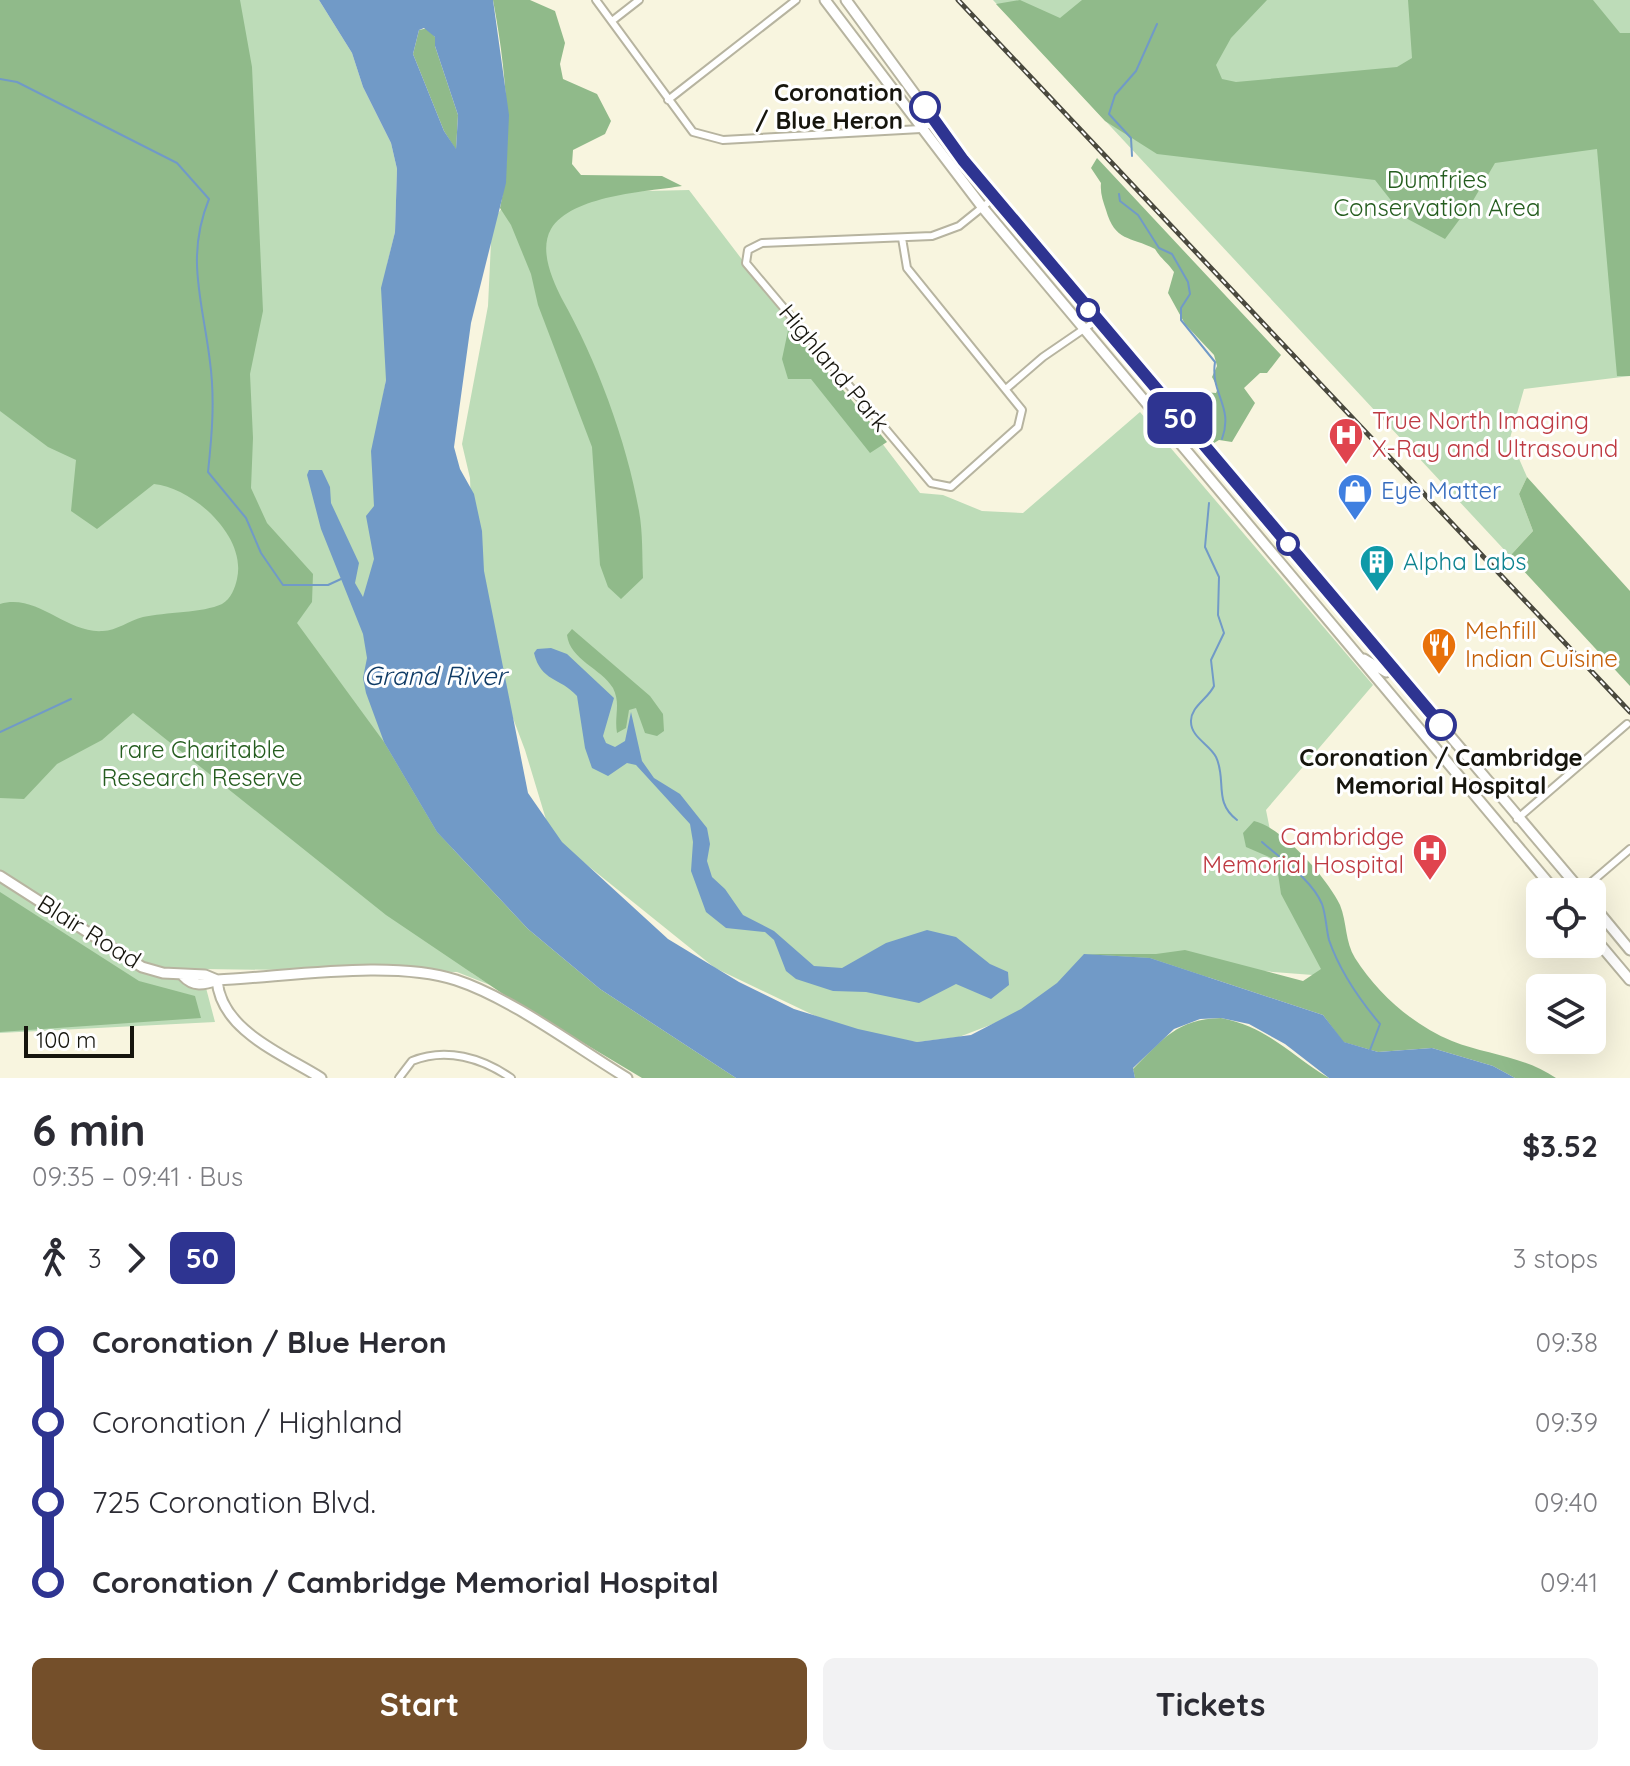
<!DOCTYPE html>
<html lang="en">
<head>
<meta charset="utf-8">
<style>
	:root { --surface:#fff; --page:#f2f2f3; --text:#2b2b33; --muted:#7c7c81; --accent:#744f2a }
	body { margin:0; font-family:Quicksand,sans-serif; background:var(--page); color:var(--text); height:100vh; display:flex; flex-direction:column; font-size:30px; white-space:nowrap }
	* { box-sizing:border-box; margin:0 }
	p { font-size:26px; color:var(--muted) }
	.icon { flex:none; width:44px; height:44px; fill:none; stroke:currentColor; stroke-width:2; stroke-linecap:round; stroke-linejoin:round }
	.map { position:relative; height:1078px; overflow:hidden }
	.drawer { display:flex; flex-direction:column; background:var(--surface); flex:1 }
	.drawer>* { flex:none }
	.badge { padding:0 16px; border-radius:12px; font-size:28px; line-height:52px }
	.controls { position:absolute; left:1526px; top:878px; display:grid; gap:16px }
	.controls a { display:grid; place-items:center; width:80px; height:80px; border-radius:12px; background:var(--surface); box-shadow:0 8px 32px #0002; font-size:40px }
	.scale { position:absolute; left:24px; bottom:20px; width:110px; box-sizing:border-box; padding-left:8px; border:4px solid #16150d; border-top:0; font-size:22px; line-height:28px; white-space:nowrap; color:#16150d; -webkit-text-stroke:6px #fff; paint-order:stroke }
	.map>.badge { position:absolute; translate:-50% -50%; box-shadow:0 0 0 4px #fff }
	.legs { display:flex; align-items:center; gap:12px; height:88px; padding:0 32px; font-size:26px }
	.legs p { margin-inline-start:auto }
	.summary { display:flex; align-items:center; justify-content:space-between; height:136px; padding:0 32px }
	h1 { font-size:44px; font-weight:800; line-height:60px }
	.cta { display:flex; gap:16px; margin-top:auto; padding:16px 32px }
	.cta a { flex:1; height:92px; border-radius:12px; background:var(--accent); color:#fff; font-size:32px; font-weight:800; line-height:92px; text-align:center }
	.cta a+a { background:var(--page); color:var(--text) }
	ul { padding:0 32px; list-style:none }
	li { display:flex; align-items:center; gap:28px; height:80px; font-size:30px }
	li i { display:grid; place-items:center; width:12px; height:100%; margin:0 10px; background:currentColor }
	li i::after { content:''; width:20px; height:20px; margin:-10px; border:6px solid; border-radius:50%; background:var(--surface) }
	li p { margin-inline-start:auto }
	li:first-child i { background:linear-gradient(#0000 50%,currentColor 0) }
	li:last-child i { background:linear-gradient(currentColor 50%,#0000 0) }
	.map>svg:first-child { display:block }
	.green { fill:#bddcb8 }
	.forest { fill:#90ba8a }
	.water { fill:#719ac7; fill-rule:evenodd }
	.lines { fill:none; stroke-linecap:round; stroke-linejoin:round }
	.stream { stroke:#719ac7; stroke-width:2 }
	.street-casing { stroke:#b7b4a0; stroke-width:10 }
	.secondary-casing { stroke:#b7b4a0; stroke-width:13 }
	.street { stroke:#fff; stroke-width:6 }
	.secondary { stroke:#fff; stroke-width:9 }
	.rail-casing { stroke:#4a493e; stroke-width:5 }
	.rail { stroke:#fff; stroke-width:2; stroke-dasharray:6; stroke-linecap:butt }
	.line-1-casing { stroke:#fff; stroke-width:18 }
	.line-1 { stroke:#2e3491; stroke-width:12 }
	.stop-1-dot { fill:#fff; stroke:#2e3491; stroke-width:4 }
	.labels { text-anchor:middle; stroke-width:6; stroke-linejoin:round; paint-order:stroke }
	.stop-label { font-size:24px; font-weight:bold; fill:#16150d; stroke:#fff; text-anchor:end }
	.park-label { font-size:24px; fill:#255d1f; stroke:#fff }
	.street-label { font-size:24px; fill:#16150d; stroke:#fff }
	.health-label { font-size:24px; fill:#be3a42; stroke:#fff; text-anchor:start }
	.shop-label { font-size:24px; fill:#366cbe; stroke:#fff; text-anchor:start }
	.culture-label { font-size:24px; fill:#0d838f; stroke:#fff; text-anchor:start }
	.food-label { font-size:24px; fill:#c56008; stroke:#fff; text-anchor:start }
	.water-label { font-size:26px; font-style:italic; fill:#0f3b66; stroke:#fff }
</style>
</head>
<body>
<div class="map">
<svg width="1630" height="1078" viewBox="0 0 1630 1078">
	<rect width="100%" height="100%" fill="#f8f5df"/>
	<path class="green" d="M 0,0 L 319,0 L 352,53 L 363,87 L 391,143 L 397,169 L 395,232 L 387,265 L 386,380 L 383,397 L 472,973 L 490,985 L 457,972 L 201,969 L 215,1022 L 0,1033 Z
		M 993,0 L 1630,0 L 1630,376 L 1524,389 L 1510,438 L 1527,477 L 1519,494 L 1533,531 L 1510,556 Z
		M 689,190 L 920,493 L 943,495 L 982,511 L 1023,513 L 1140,412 L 1373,685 L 1266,810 L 1276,860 L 1326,976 L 1248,970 L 1032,1009 L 959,1037 L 917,1042 L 849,1032 L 715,968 L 551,836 L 525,750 L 475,618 L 470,478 L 462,444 L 488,306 L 492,221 L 513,194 Z"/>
	<path class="forest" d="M 0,0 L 240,0 L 252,67 L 263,311 L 250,374 L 253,438 L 251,488 L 267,523 L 313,574 L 312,602 L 297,623 L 384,742 L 437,832 L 528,929 L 600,989 L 736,1078 L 642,1078 L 515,1002 L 386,915 L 133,713 L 102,740 L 57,764 L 24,799 L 0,798 L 0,604 C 38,593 66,634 103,631 C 116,631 130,620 143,617 C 165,612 203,613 222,604 C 231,599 235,588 237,579 C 247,536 193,488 154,484 L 97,529 L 71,511 L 76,460 L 48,447 L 0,411 Z
		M 493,0 L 530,0 L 555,11 L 565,43 L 560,64 L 563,79 L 597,94 L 611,121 L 605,134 L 573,150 L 572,164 L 581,175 L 662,176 L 682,186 C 646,192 572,195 551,229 C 539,250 552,279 562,299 C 596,359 627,442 639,511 C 643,533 642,556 643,578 L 621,599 L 608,587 L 600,565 L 592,447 L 538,305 L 531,274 L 511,225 L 500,208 C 514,145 505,63 493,0 Z
		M 1020,0 L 1060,18 L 1082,0 L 1267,0 L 1231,38 L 1216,65 L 1222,79 L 1236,82 L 1397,67 L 1412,58 L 1408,0 L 1593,0 L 1620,33 L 1630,33 L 1630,376 L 1617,376 L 1597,149 L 1495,163 L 1471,204 L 1445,239 L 1404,217 L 1375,180 L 1157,154 L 1105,121 L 996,4 Z
		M 428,28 L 435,37 L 435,46 L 458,115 L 456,150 L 444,131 L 413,54 L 419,30 Z
		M 1097,158 L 1281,355 L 1267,373 L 1260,373 L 1244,388 L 1255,403 L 1232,442 L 1219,440 L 1214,443 L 1172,393 L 1180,390 L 1216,393 L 1218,388 L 1212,377 L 1217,366 L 1214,355 L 1185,324 L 1168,293 L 1174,272 C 1168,263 1161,259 1155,249 C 1130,236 1115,242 1106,210 C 1103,201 1100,193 1101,183 L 1091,168 Z
		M 789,326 L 887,442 L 870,453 L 811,379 L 788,379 L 782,359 Z
		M 1527,477 L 1630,591 L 1630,686 L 1510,556 L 1533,531 L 1519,494 Z
		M 572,629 L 650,696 L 663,714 L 664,731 L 657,736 L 645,733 L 636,708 L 629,710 L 626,728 L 617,733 C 614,716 621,704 613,688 C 601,668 570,660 567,635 Z
		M 1254,821 C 1282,827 1328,879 1340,905 C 1347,922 1345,942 1355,958 C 1378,994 1413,1025 1452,1041 C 1487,1055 1524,1056 1556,1078 L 1515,1078 L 1493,1066 L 1432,1048 L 1378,1052 L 1343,1042 L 1323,1015 L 1150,958 L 1084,954 L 1156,954 L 1185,950 L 1303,981 L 1321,969 L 1281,894 L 1276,860 L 1246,847 L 1243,833 Z
		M 0,892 L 139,981 L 195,996 L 201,1018 L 0,1032 Z
		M 1221,1018 C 1270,1028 1290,1055 1329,1078 L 1135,1078 L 1133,1069 C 1163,1039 1177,1019 1221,1018 Z"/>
	<path class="water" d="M 319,0 L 493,0 L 509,115 L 506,183 L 471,323 L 454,447 L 460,469 L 474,494 L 482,531 L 484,571 L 528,793 L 562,842 L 668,939 L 739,982 L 794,1009 L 858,1029 L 917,1042 L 971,1035 L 1021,1009 L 1057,983 L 1084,954 L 1150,958 L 1323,1015 L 1344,1042 L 1378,1052 L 1432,1048 L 1493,1066 L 1515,1078 L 1329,1078 L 1285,1044 L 1249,1024 L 1221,1018 L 1200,1019 L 1174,1029 L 1133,1068 L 1135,1078 L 736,1078 L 600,989 L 528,929 L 437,832 L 384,742 L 366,693 L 363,678 L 367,658 L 363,634 L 321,529 L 307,475 L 309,470 L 322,470 L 330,487 L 331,503 L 359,563 L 355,583 L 363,597 L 374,559 L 366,516 L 374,506 L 371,451 L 386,380 L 381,288 L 395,232 L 397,169 L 391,143 L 363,87 L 352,53 ZM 424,28 L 435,37 L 435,46 L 458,115 L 456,149 L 444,131 L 413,54 L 419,30 Z
		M 551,648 L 567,654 L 614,698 L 603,736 L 606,743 L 615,747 L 625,741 L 631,712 L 642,761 L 654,778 L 680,794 L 707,828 L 710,844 L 707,861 L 712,877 L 725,889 L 743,915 L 774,931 L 814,966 L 842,968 L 886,943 L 927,930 L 956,937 L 990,964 L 1008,972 L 1009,985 L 991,999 L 956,984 L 919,1003 L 866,992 L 833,991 L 796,979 L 786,971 L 774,940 L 765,932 L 726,928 L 706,912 L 691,871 L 693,842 L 690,824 L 636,765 L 627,763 L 608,776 L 592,768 L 585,748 L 577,696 C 560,677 541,682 534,653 L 537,649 Z"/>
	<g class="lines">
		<path class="stream" d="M 0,79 L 17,82 L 177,163 L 209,199 C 185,258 203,302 210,362 C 215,399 212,435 208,472 L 246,518 L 261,553 L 283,585 L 328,585 L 341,579
			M 1132,156 L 1131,138 L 1109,114 L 1115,95 L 1136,71 L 1157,24
			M 1119,194 L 1120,201 L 1138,215 L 1159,248 L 1172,254 L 1188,282 L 1190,294 L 1181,308 L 1181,320 L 1215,362 C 1210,394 1234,406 1222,439
			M 1209,503 L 1205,547 L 1219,577 L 1218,615 L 1224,633 L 1211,660 L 1214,686 C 1208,699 1190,707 1191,722 C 1191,737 1210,745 1216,757 C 1227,780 1213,802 1237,820
			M 0,732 L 71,699
			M 1262,842 C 1281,859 1312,880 1322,904 C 1326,915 1326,928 1329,940 C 1340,972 1359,999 1380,1024 L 1370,1050"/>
		<g class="street-casing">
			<path id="street" d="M 596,0 L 693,132 L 723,140 L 921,129 L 935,121
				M 612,21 L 639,0
				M 668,100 L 796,0
				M 902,238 L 907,268 L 1022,410 L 1018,427 L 951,487 L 931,483 L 746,263 L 748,250 L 762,243 L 932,236 L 959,226 L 995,197
				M 1007,388 L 1043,357 L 1097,320
				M 1517,819 L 1627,724
				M 1581,891 L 1630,849
				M 399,1078 L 412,1061 C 446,1047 482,1058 511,1078"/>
		</g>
		<g class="secondary-casing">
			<path id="secondary" d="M 825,0 L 983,208 L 1556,892
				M 846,0 L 963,160 L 1582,892
				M 1364,659 L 1386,672 L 1393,669
				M 0,876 L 142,967 L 163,973 L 205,975 L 217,980
				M 1592,904 L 1630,950
				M 1592,935 L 1630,980
				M 183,976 C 193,987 204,985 217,980 C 286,977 392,959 456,980 C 511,998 576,1047 627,1078
				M 217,980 C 221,1031 283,1054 321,1078"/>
		</g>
		<use href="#street" class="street"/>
		<use href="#secondary" class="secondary"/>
		<g class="rail-casing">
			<path id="rail" d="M 958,0 L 1630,712"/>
		</g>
		<use href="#rail" class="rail"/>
	</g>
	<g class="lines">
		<g class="line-1-casing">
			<path id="line-1" d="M 925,107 L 963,160 L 1441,725"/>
		</g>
		<use href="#line-1" class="line-1"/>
	</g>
	<defs>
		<g id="hospital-pin" transform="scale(1.8)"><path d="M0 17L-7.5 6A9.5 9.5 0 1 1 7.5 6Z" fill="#e0444e" stroke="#fff"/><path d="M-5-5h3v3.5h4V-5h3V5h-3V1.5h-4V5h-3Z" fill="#fff"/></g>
		<g id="shop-pin" transform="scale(1.8)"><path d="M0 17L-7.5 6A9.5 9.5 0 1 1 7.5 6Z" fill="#3f7fe0" stroke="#fff"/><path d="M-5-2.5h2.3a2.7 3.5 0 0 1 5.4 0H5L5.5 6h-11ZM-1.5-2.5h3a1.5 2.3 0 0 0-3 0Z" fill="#fff"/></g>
		<g id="building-pin" transform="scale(1.8)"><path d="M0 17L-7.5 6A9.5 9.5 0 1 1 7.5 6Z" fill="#0f9aa8" stroke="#fff"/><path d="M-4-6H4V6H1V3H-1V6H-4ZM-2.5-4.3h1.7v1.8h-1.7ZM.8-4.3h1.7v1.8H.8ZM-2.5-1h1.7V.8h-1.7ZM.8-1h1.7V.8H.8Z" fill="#fff"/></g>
		<g id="restaurant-pin" transform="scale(1.8)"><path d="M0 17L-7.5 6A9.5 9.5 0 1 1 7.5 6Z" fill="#e8710a" stroke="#fff"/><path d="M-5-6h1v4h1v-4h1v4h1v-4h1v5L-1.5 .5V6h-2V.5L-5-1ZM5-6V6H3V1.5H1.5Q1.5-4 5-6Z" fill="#fff"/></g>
	</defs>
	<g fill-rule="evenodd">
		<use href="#hospital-pin" x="1346" y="435"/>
		<use href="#shop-pin" x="1355" y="491"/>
		<use href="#building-pin" x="1377" y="562"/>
		<use href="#restaurant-pin" x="1439" y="645"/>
		<use href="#hospital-pin" x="1430" y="851"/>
	</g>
	<g class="stop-1-dot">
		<circle cx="925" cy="107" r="14"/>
		<circle cx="1088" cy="310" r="10"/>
		<circle cx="1288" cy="544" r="10"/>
		<circle cx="1441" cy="725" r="14"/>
	</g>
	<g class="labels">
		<g class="stop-label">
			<text x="903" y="101">Coronation<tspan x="903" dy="28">/ Blue Heron</tspan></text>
			<text x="1441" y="766" text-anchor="middle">Coronation / Cambridge<tspan x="1441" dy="28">Memorial Hospital</tspan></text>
		</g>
		<g class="park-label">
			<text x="1437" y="188">Dumfries<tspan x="1437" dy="28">Conservation Area</tspan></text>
			<text x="202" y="758">rare Charitable<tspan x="202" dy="28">Research Reserve</tspan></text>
		</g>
		<g class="street-label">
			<text transform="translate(834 368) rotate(50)" y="8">Highland Park</text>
			<text transform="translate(89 932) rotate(32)" y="8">Blair Road</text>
		</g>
		<g class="health-label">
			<text x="1372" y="429">True North Imaging<tspan x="1372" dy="28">X-Ray and Ultrasound</tspan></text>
			<text x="1404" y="845" text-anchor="end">Cambridge<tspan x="1404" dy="28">Memorial Hospital</tspan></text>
		</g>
		<g class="shop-label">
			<text x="1381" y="499">Eye Matter</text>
		</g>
		<g class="culture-label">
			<text x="1403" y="570">Alpha Labs</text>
		</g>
		<g class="food-label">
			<text x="1465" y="639">Mehfill<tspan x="1465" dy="28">Indian Cuisine</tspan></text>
		</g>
		<g class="water-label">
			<text x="435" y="685">Grand River</text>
		</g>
	</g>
</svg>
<div class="controls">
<a><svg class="icon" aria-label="locate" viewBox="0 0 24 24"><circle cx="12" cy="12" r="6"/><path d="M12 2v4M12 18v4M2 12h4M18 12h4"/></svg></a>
<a><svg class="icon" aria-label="layers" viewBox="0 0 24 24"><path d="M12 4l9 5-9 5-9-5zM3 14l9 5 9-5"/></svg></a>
</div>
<div class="scale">100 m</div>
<b class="badge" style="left:1180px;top:418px;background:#2e3491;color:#fff">50</b>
</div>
<section class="drawer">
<div class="summary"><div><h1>6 min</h1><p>09:35 – 09:41 · Bus</p></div><b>$3.52</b></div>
<div class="legs"><svg class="icon" aria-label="walk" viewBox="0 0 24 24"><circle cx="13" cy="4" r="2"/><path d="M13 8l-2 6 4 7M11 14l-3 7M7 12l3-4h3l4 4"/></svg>3<svg class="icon" aria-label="forward" viewBox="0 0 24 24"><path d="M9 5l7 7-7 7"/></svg><b class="badge" style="background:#2e3491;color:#fff">50</b><p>3 stops</p></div>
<ul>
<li><i style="color:#2e3491"></i><b>Coronation / Blue Heron</b><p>09:38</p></li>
<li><i style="color:#2e3491"></i><span>Coronation / Highland</span><p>09:39</p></li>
<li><i style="color:#2e3491"></i><span>725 Coronation Blvd.</span><p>09:40</p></li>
<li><i style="color:#2e3491"></i><b>Coronation / Cambridge Memorial Hospital</b><p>09:41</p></li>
</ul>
<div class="cta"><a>Start</a><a>Tickets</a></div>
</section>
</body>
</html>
